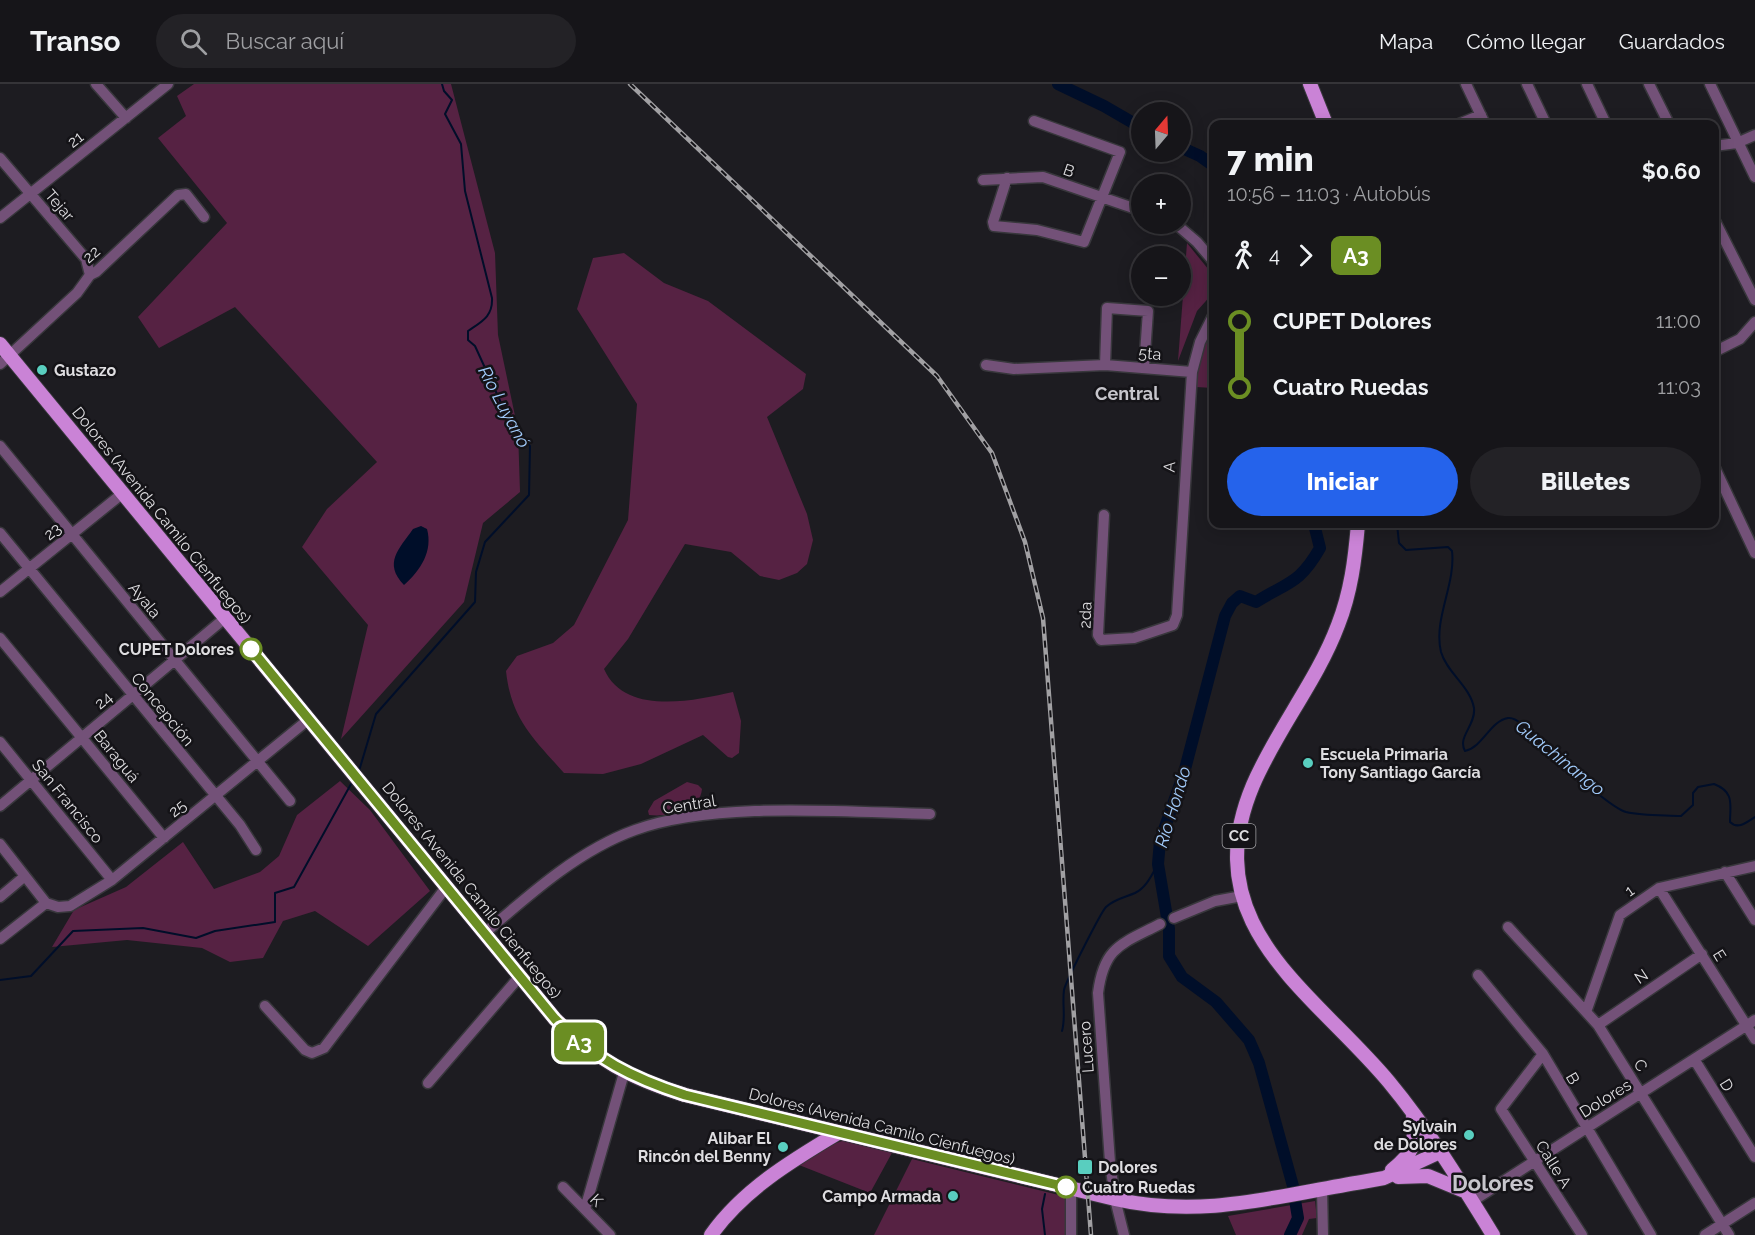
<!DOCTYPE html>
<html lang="es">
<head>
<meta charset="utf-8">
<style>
	:root { --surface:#161519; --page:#232226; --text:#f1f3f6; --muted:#9e9fa2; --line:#353438; --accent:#2563eb }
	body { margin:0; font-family:Raleway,sans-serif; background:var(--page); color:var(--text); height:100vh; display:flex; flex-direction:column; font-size:22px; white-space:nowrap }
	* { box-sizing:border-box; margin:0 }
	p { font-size:20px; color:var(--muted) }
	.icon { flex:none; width:33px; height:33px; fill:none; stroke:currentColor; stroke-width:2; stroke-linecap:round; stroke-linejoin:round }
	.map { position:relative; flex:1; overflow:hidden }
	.details { position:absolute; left:1209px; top:36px; width:510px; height:408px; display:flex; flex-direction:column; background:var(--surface); border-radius:12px; box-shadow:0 3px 15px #0003,0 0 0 2px var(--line) }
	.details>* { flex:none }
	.badge { padding:0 12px; border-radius:9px; font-size:21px; line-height:39px }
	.needle { width:39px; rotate:19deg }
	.buttons { position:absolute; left:1131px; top:18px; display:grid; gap:12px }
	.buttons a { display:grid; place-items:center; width:60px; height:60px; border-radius:50%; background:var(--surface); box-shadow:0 3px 15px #0003,0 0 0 2px var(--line); font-size:30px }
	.map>.badge { position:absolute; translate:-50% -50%; box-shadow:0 0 0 3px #fff }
	.legs { display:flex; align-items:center; gap:9px; height:66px; padding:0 18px; font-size:20px }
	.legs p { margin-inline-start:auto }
	.summary { display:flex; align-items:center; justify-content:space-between; height:102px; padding:0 18px }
	h1 { font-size:33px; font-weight:800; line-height:45px }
	.primary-button { display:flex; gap:12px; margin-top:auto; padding:12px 18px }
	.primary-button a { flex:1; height:69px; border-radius:36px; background:var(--accent); color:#fff; font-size:24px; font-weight:800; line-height:69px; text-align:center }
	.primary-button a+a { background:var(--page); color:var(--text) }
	ul { padding:0 18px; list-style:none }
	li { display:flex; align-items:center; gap:21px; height:66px; font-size:22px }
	li i { display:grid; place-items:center; width:9px; height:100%; margin:0 8px; background:currentColor }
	li i::after { content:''; width:15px; height:15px; margin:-8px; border:4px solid; border-radius:50%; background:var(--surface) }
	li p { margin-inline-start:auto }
	li:first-child i { background:linear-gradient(#0000 50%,currentColor 0) }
	li:last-child i { background:linear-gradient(currentColor 50%,#0000 0) }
	header { display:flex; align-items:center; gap:36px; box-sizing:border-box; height:84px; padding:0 30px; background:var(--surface); border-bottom:2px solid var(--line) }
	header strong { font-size:28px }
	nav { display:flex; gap:33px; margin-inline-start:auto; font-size:21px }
	.search { width:420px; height:54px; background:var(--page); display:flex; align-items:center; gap:15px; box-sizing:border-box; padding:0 21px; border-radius:33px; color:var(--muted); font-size:22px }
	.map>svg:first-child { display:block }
	.green { fill:#562243 }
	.water { fill:#000e29 }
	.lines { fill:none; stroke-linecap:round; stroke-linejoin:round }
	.stream { stroke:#000e29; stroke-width:2 }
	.river { stroke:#000e29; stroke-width:12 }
	.minor-casing { stroke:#38373c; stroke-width:13 }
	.major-casing { stroke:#38373c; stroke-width:16 }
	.minor { stroke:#735178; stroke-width:10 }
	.major { stroke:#ca83d6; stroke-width:14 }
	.rail-casing { stroke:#a1a0a3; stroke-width:4.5 }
	.rail { stroke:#141317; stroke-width:2; stroke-dasharray:7; stroke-linecap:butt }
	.line-1-casing { stroke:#fff; stroke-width:14 }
	.line-1 { stroke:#6b8e23; stroke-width:9 }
	.poi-dot { fill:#59cebf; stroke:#141317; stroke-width:2 }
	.stop-1-dot { fill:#fff; stroke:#6b8e23; stroke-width:3 }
	.labels { text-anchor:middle; stroke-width:5; stroke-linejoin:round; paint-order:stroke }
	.shield { fill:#141317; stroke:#a1a0a4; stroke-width:1.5 }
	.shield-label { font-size:15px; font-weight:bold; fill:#dedde0 }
	.street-label { font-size:16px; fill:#dedde0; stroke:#141317 }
	.poi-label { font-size:16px; font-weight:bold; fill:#dedde0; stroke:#141317; text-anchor:start }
	.stop-label { font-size:16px; font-weight:bold; fill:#dedde0; stroke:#141317; text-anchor:end }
	.neighbourhood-label { font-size:18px; font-weight:bold; fill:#c7c6cc; stroke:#141317 }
	.water-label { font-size:18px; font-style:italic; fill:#a1cafa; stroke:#141317 }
	.district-label { font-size:22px; font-weight:bold; fill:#c7c6cc; stroke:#141317 }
</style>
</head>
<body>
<header>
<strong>Transo</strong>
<div class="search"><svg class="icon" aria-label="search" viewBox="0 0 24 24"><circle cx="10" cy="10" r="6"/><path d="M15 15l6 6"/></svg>Buscar aquí</div>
<nav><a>Mapa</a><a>Cómo llegar</a><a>Guardados</a></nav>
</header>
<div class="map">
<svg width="1755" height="1151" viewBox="0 0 1755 1151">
	<rect width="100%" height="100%" fill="#1d1c21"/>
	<path class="green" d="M 194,0 L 451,0 L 495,169 L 498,251 L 518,346 L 520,408 L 483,439 L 464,518 L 341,655 L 368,541 L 302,463 L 327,425 L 377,378 L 235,223 L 159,264 L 138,233 L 227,139 L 158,54 L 186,32 L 177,12 Z
		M 1187,159 L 1213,191 L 1213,209 L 1197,227 L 1178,277 Z
		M 624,169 L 664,199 L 708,217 L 806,290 L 803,305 L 767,333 L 807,430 L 813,456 L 807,480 L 797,489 L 779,496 L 760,492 L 731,468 L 685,460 L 628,555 L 604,585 C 625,632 693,617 733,608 L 741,637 L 739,669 L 732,674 L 728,673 L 703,651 L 641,680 L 603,690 L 564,689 C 534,655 511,635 506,587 L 517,572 L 553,559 L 574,541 L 628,436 L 637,320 L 577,225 L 593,174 Z
		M 1213,237 L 1213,304 L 1196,303 L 1199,273 Z
		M 340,697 L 370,726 L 430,807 L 368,862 L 315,827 L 283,837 L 263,874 L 230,878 L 202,864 L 127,856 L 52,863 L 74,826 L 126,803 L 183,758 L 214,805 L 260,788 L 279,772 L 297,731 Z
		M 687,698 L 698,701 L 702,705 C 700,728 668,733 649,731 L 648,727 L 654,717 Z
		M 842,1057 L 860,1057 L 893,1067 L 870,1109 L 799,1081 L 819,1065 Z
		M 912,1075 L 1067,1113 L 1068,1151 L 874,1151 Z
		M 1315,1117 L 1317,1134 L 1309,1135 L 1302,1151 L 1236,1151 L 1228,1132 Z"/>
	<path class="water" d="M 421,442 L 427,445 C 433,467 421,486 404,501 C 383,479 399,465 413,445 Z"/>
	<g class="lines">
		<path class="stream" d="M 1397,440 L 1399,459 L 1406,466 L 1448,463 L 1452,467 C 1456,500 1433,535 1441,568 C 1447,589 1470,602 1474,624 C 1476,641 1457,653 1465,667 C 1483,663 1490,637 1508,634 C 1520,632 1537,658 1546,665 C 1562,678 1609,723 1626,728 C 1643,732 1664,731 1681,732 L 1693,721 L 1693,709 L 1698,703 L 1714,700 C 1735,708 1730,721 1730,738 C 1738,746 1747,738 1755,733
			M 359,687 L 376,630 L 475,518 L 476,488 L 485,458 L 529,411 L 530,362 L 507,332 L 475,262 L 468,256 L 468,247 C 481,238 493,233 492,214 L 465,107 L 461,60 L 445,30 L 452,16 L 444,7 L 442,0
			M 0,896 L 31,892 L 73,847 L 143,844 L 196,854 L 215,847 L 275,838 L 275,809 L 294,803 L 351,700
			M 1062,947 C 1066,933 1062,920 1064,906 C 1065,899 1101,828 1106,823 C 1114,815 1126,813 1135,809 C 1147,803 1152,790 1158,780
			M 1045,1151 L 1042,1125 L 1045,1110"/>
		<path class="river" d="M 1058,0 L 1104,22 L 1142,44
			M 1180,63 L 1200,72 L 1214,82
			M 1293,1102 L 1259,979 L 1249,956 L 1216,918 L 1182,893 L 1169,872 L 1169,845 L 1158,780 L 1160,757 L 1184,689 L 1225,532 L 1232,519 L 1240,512 L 1256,518 C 1287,498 1299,501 1320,464 L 1314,440
			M 1290,1151 L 1298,1134 L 1295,1116"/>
		<g class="minor-casing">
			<path id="minor" d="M 96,0 L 126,34
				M 1466,0 L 1485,40
				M 1527,0 L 1546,40
				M 1587,0 L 1606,40
				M 1649,0 L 1669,40
				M 1710,0 L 1755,93
				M 1459,40 L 1481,31
				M 1714,62 L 1737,59 L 1755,51
				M 0,74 L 86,175 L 90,191
				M 1007,94 L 993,138 L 994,142 L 1037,146 L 1084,158 L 1120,68 L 1034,37
				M 983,96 L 1043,93 L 1142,127
				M 0,134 L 168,0
				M 1714,135 L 1755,216
				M 1176,140 L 1197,158 L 1214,178
				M 1714,268 L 1740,255 L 1755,238
				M 0,280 L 77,209 L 90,191 L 96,188 L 178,111 L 186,110 L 204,133
				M 986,281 L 1014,285 L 1105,281 L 1192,288
				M 1105,281 L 1107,224 L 1148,227 L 1144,284
				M 0,362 L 290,717
				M 1714,382 L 1755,469
				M 1104,431 L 1098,551 L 1101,556 L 1134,554 L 1173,541 L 1177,531 L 1192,288 L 1200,258 L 1214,230
				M 0,449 L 240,741 L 256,766
				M 0,508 L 123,409
				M 0,554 L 164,754
				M 0,658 L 112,796
				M 0,722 L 225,534
				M 0,760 L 46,819 L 58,823 L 70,822 L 112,796 L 309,635
				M 1725,788 L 1755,836
				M 1659,804 L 1755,955
				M 0,813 L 25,792
				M 1174,834 L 1215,817 L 1242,812
				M 1508,843 L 1598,941 L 1729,1151
				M 485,849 C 530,810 579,766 635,746 C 714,717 845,728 930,730
				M 0,855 L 46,819
				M 1478,891 L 1543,970 L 1651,1151
				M 265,922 L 305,966 L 312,969 L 324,964 L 447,802
				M 1586,928 L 1620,831 L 1659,804 L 1755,782
				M 1598,941 L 1702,870
				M 1543,970 L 1501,1025 L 1582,1151
				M 1694,975 L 1755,1073
				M 428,999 L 520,892
				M 563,1103 L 610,1151
				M 1322,1105 L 1323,1151
				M 1471,1118 L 1755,936
				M 585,1125 L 624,989
				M 1071,1151 L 1071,1104
				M 1124,1151 L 1115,1115 L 1110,1078 L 1098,909 C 1104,862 1122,860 1160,840
				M 1705,1151 L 1755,1119"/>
		</g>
		<g class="major-casing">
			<path id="major" d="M 1310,0 L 1326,40
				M 0,260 L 555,935 C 597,976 630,994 685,1011 L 1115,1115 C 1202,1135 1276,1112 1362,1098 L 1384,1094 L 1440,1068
				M 1358,440 C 1355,475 1351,508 1338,541 C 1317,597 1277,645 1253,701 C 1194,841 1312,906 1389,998 C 1428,1045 1461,1099 1493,1151
				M 1392,1086 C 1416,1067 1415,1060 1413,1030
				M 1398,1093 L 1428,1092 L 1462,1106
				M 711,1151 C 743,1106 791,1077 838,1049"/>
		</g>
		<use href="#minor" class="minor"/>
		<use href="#major" class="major"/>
		<g class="rail-casing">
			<path id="rail" d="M 630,0 L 937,292 L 992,369 L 1025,458 L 1043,534 L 1091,1151"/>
		</g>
		<use href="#rail" class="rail"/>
	</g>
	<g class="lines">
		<g class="line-1-casing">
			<path id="line-1" d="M 251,565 L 555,935 C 595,975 632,994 685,1011 L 1066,1103"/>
		</g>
		<use href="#line-1" class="line-1"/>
	</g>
	<g class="poi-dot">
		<circle cx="42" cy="286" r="6"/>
		<circle cx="1308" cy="679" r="6"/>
		<circle cx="1469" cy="1051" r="6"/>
		<circle cx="783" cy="1063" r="6"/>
		<rect x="1077" y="1075" width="16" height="16" rx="3"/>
		<circle cx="953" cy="1112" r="6"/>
	</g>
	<g class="stop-1-dot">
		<circle cx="251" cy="565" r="10"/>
		<circle cx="1066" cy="1103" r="10"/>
	</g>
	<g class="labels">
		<rect class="shield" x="1222.5" y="740" width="33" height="24" rx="4.5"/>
		<g class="shield-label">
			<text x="1239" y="757">CC</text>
		</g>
		<g class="street-label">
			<text transform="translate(75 55) rotate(-38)" y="6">21</text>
			<text transform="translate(1069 86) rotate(19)" y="6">B</text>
			<text transform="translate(60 121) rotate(49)" y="6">Tejar</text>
			<text transform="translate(91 170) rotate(-41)" y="6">22</text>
			<text transform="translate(1150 269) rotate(5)" y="6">5ta</text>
			<text transform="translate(1169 383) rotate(-86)" y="6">A</text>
			<text transform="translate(162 431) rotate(51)" y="6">Dolores (Avenida Camilo Cienfuegos)</text>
			<text transform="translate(52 447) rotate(-40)" y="6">23</text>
			<text transform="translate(145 516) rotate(50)" y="6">Ayala</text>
			<text transform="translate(1085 531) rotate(-88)" y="6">2da</text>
			<text transform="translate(103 616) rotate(-40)" y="6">24</text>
			<text transform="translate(163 625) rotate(51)" y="6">Concepción</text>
			<text transform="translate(117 672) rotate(51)" y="6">Baraguá</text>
			<text transform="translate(68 717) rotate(51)" y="6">San Francisco</text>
			<text transform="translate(689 720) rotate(-9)" y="6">Central</text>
			<text transform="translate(177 724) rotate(-40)" y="6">25</text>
			<text transform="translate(472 806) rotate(51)" y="6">Dolores (Avenida Camilo Cienfuegos)</text>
			<text transform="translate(1629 806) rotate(-35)" y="6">1</text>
			<text transform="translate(1720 871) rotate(58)" y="6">E</text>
			<text transform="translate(1641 892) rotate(-34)" y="6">N</text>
			<text transform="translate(1086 963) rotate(-94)" y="6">Lucero</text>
			<text transform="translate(1641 981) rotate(58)" y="6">C</text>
			<text transform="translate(1573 994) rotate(60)" y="6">B</text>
			<text transform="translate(1727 1001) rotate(58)" y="6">D</text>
			<text transform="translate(1605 1014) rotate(-32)" y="6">Dolores</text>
			<text transform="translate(882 1042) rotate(14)" y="6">Dolores (Avenida Camilo Cienfuegos)</text>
			<text transform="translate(1554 1080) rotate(58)" y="6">Calle A</text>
			<text transform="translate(597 1116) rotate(45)" y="6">K</text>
		</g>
		<g class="poi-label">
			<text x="54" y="292">Gustazo</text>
			<text x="1320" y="676">Escuela Primaria<tspan x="1320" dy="18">Tony Santiago García</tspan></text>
			<text x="1457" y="1048" text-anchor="end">Sylvain<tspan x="1457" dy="18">de Dolores</tspan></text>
			<text x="771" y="1060" text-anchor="end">Alibar El<tspan x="771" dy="18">Rincón del Benny</tspan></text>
			<text x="1098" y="1089">Dolores</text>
			<text x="941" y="1118" text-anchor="end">Campo Armada</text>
		</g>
		<g class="stop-label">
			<text x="234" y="571">CUPET Dolores</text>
			<text x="1082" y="1109" text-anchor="start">Cuatro Ruedas</text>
		</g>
		<g class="neighbourhood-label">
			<text x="1127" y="316">Central</text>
		</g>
		<g class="water-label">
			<text transform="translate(504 323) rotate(62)" y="6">Río Luyanó</text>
			<text transform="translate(1560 674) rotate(39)" y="6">Guachinango</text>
			<text transform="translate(1173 723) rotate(-73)" y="6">Río Hondo</text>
		</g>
		<g class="district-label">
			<text x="1493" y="1107">Dolores</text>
		</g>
	</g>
</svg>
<div class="buttons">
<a><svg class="needle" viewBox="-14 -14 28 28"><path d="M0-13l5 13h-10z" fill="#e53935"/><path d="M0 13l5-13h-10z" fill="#9e9fa2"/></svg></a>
<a>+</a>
<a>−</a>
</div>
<b class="badge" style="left:579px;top:958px;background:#6b8e23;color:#fff">A3</b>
<section class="details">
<div class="summary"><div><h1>7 min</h1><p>10:56 – 11:03 · Autobús</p></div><b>$0.60</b></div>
<div class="legs"><svg class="icon" aria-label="walk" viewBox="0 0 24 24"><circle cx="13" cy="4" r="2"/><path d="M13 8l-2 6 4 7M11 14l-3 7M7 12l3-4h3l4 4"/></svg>4<svg class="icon" aria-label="forward" viewBox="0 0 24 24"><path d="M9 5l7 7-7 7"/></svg><b class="badge" style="background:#6b8e23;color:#fff">A3</b></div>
<ul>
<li><i style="color:#6b8e23"></i><b>CUPET Dolores</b><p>11:00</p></li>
<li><i style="color:#6b8e23"></i><b>Cuatro Ruedas</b><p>11:03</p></li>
</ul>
<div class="primary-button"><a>Iniciar</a><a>Billetes</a></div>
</section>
</div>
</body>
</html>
